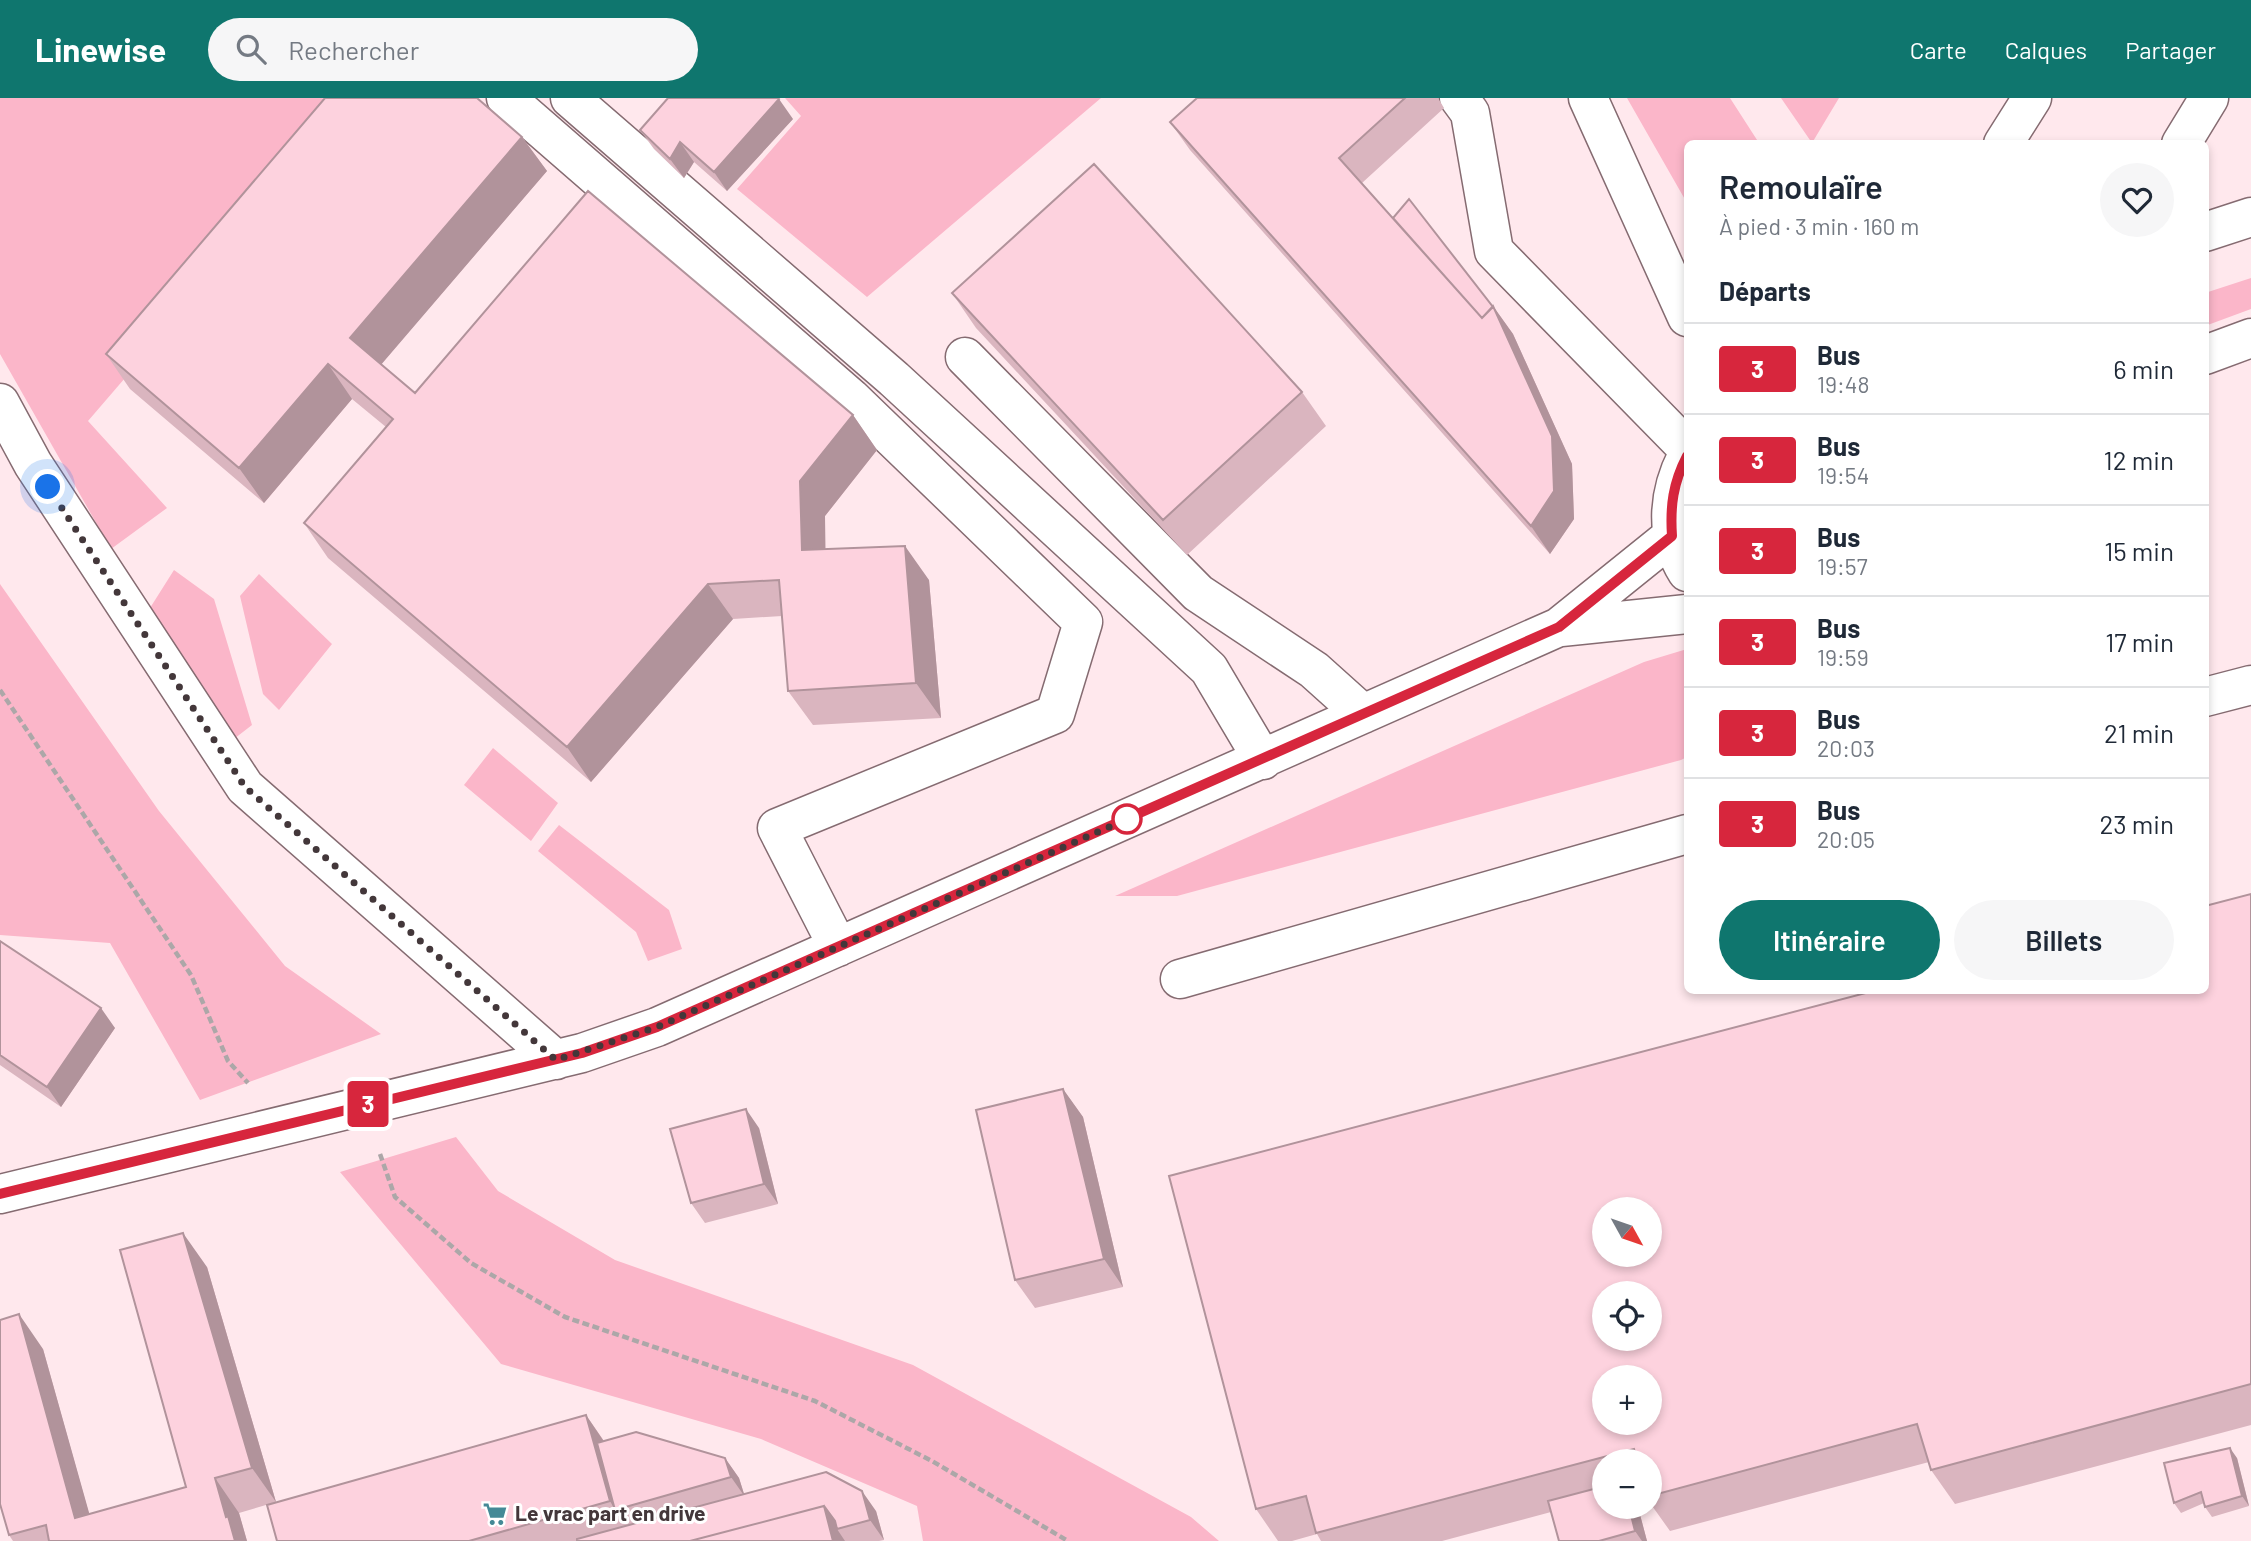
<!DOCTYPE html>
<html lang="fr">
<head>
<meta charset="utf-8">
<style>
	:root { --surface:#fff; --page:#f6f6f7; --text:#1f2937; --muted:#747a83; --line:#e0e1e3; --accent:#0f766e }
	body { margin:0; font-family:Barlow,sans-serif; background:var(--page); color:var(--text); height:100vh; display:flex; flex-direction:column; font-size:26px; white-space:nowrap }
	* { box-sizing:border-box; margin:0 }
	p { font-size:23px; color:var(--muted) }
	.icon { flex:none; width:38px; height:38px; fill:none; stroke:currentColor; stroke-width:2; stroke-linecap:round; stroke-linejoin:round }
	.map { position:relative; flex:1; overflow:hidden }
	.drawer { position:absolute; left:1684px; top:42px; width:525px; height:854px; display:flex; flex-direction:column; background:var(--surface); border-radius:10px; box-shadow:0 4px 10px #0003 }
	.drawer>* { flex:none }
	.badge { padding:0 14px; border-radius:5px; font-size:24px; line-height:46px }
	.needle { width:46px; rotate:130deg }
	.buttons { position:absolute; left:1592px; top:1099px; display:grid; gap:14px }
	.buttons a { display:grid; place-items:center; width:70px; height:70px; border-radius:50%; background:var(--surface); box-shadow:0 4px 10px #0003; font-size:35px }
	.you { position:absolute; width:35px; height:35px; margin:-18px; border:5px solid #fff; border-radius:50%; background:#1a73e8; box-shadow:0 0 0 10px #1a73e833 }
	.map>.badge { position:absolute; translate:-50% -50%; box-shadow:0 0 0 4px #fff }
	h2 { padding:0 35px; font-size:26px; line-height:63px }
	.round { display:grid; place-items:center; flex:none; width:74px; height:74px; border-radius:37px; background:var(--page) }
	.summary { display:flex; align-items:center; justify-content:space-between; height:119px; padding:0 35px }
	h1 { font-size:33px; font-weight:600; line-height:52px }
	.cta { display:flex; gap:14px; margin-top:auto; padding:14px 35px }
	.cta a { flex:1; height:80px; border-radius:42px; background:var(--accent); color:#fff; font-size:28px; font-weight:600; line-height:80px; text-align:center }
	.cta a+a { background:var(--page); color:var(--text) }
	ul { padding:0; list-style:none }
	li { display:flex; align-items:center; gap:21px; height:91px; padding:0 35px; border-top:2px solid var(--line) }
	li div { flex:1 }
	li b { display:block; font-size:26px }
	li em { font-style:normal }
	li .badge { min-width:77px; font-weight:700; text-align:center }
	header { display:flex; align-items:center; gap:42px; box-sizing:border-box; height:98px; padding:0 35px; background:var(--accent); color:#fff }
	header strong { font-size:33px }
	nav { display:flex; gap:38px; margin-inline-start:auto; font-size:24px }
	.search { width:490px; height:63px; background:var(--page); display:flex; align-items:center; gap:18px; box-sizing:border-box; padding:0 24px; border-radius:38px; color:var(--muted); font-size:26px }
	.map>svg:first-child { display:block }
	.built { fill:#ffe8ed; fill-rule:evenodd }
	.green { fill:#fbb6c9 }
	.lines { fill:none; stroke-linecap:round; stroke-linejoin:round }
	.minor-casing { stroke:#856b71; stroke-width:41 }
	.path { stroke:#aca7a8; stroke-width:4.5; stroke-dasharray:7 3.5; stroke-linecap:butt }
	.minor { stroke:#fff; stroke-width:38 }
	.wall { fill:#dab5bf }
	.shaded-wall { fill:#b1939b }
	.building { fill:#fdd2de; stroke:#b1939b; stroke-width:2; fill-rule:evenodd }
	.line-casing { stroke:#fff; stroke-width:16 }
	.line { stroke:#d7263d; stroke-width:10 }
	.walk { stroke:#43373a; stroke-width:7; stroke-dasharray:0 12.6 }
	.stop-dot { fill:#fff; stroke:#d7263d; stroke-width:3.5 }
	.labels { text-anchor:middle; stroke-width:6; stroke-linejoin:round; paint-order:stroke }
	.poi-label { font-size:21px; font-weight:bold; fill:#43373a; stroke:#fff; text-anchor:start }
</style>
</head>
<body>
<header>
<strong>Linewise</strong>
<div class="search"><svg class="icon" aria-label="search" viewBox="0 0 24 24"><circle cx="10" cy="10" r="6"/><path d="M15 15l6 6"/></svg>Rechercher</div>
<nav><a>Carte</a><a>Calques</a><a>Partager</a></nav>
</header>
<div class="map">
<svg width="2251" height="1443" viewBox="0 0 2251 1443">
	<rect width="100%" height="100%" fill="#fbfbfb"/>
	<path class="built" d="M 0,0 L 2251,0 L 2251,1443 L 0,1443 ZM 1687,46 L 2205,46 L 2205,892 L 1687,892 ZM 1605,1111 L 1650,1111 L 1650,1157 L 1605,1157 ZM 1605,1195 L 1650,1195 L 1650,1241 L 1605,1241 ZM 1605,1279 L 1650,1279 L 1650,1325 L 1605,1325 ZM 1605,1363 L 1650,1363 L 1650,1409 L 1605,1409 Z"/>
	<path class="green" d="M 0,0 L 366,0 L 88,323 L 167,410 L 111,451 L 0,256 Z
		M 785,0 L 1101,0 L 867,199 L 737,91 L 801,18 Z
		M 1627,0 L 1730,0 L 1759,45 L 1687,46 L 1687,105 Z
		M 1781,0 L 1839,0 L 1812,45 Z
		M 2251,180 L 2251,211 L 2205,228 L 2205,195 Z
		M 174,472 L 214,501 L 252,627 L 230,644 L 150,510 Z
		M 259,476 L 332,546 L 279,612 L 263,596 L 240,498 Z
		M 0,486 L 159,713 L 285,868 L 381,936 L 200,1002 L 110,845 L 0,837 Z
		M 1687,551 L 1687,659 L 1681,662 L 1177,798 L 1115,798 L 1644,564 Z
		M 493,650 L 558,705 L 531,743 L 464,687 Z
		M 559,727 L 669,812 L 682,851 L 648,863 L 636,834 L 538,753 Z
		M 456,1039 L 498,1093 L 615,1162 L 913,1267 L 1191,1419 L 1219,1443 L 923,1443 L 917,1408 L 761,1341 L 501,1266 L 340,1074 Z"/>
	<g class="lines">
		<g class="minor-casing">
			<path id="minor" d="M 506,0 L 851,300 L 1083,524 L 1055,616 L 777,730 L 838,849
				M 570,0 L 894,281 L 1209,571 L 1263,662
				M 1459,0 L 1470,15 L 1494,153 L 1687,350
				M 1588,0 L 1687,219
				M 2003,46 L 2032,0
				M 2181,46 L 2209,0
				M 2205,134 L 2251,119
				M 2205,257 L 2251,240
				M 965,259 L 1198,495 L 1314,572 L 1363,616
				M 0,305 L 33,366 L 245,689 L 556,962
				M 1687,358 C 1668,395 1664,437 1687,474
				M 1561,529 L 1687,516
				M 2205,599 L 2251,587
				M 1180,881 L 1687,736
				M 0,1096 L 582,955 L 657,929 L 1559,529 L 1672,438"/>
		</g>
		<path class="path" d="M 0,592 L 191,877 L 228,963 L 248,985
			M 380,1056 L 395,1099 L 471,1165 L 565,1219 L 815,1303 L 932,1363 L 1068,1443"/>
		<use href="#minor" class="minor"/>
	</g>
	<path class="wall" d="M 1197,0 L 1438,0 L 1444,10 L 1362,85 L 1393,120 L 1493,209 L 1493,208 L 1513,236 L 1572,366 L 1574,421 L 1550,456 L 1190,52 L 1170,24 Z
		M 793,21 L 727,93 L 694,64 L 684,80 L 654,51 L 640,32 Z
		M 522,39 L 547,73 L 381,266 L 415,295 L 853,317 L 877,352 L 825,418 L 825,451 L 929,482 L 941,620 L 813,627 L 788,593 L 782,518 L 733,521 L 591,684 L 328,460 L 304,425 L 386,329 L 352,301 L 264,405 L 130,291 L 106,256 Z
		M 952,195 L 1302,294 L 1326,328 L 1187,457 L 976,230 Z
		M 2251,796 L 2251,1327 L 1955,1406 L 1931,1372 L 1929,1364 L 1670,1433 L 1650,1405 L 1650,1363 L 1605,1363 L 1605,1409 L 1638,1409 L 1647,1443 L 1559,1443 L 1551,1414 L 1442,1443 L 1321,1443 L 1317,1436 L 1292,1443 L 1278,1443 L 1256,1411 Z
		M 0,843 L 115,930 L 61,1009 L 0,967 Z
		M 1063,991 L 1083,1019 L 1123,1189 L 1035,1210 L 1015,1182 Z
		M 759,1030 L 778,1106 L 705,1125 L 691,1105 Z
		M 207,1169 L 276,1404 L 239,1415 L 247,1443 L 13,1443 L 9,1437 L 43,1251 L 89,1416 L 186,1389 Z
		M 586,1317 L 604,1343 L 725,1360 L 739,1380 L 744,1396 L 876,1413 L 884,1442 L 879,1443 L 277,1443 Z
		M 2237,1360 L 2249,1408 L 2212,1419 L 2205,1409 L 2204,1405 L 2181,1415 L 2174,1405 Z"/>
	<path class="shaded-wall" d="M 779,1 L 793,21 L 727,93 L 714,74 Z
		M 522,39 L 547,73 L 374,275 L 350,240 Z
		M 680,44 L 694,64 L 684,80 L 670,61 Z
		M 1493,208 L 1513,236 L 1572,366 L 1574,421 L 1550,456 L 1531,428 Z
		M 328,266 L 352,301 L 264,405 L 239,370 Z
		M 853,317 L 877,352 L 825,418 L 826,487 L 802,452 L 800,383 Z
		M 905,448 L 929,482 L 941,620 L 916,585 Z
		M 708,486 L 733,521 L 591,684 L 567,649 Z
		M 101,910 L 115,930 L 61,1009 L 47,989 Z
		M 1063,991 L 1083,1019 L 1123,1189 L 1104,1161 Z
		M 746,1011 L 759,1030 L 778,1106 L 764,1086 Z
		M 183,1135 L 207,1169 L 276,1404 L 252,1370 Z
		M 19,1216 L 43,1251 L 97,1443 L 75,1420 Z
		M 586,1317 L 605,1345 L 615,1412 L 610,1403 Z
		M 2230,1350 L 2237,1360 L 2249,1408 L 2242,1398 Z
		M 725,1360 L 739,1380 L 745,1399 L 731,1379 Z
		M 215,1380 L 239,1415 L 247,1443 L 235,1443 L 226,1419 Z
		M 862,1393 L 876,1413 L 884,1442 L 870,1422 Z
		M 824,1408 L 840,1430 L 837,1431 L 845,1443 L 833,1443 Z
		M 1629,1409 L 1638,1409 L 1647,1443 L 1642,1443 L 1635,1433 Z"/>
	<path class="building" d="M 325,0 L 477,0 L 522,39 L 350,240 L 415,295 L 588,93 L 853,317 L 800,383 L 802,452 L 905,448 L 916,585 L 788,593 L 779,482 L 708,486 L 567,649 L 304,425 L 393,321 L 328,266 L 239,370 L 106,256 Z
		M 668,0 L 778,0 L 779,1 L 714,74 L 680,44 L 670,61 L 640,32 Z
		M 1197,0 L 1405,0 L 1339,60 L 1482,220 L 1493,208 L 1552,338 L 1554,393 L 1531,428 L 1170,24 Z
		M 1094,66 L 1302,294 L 1163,422 L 952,195 Z
		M 1409,101 L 1493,209 L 1482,220 L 1393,120 Z
		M 2251,796 L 2251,1286 L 1931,1372 L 1917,1326 L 1650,1398 L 1650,1363 L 1637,1363 L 1634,1351 L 1316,1435 L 1306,1398 L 1256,1411 L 1169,1078 L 1877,892 L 2205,892 L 2205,808 ZM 1605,1111 L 1650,1111 L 1650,1157 L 1605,1157 ZM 1605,1195 L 1650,1195 L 1650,1241 L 1605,1241 ZM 1605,1279 L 1650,1279 L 1650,1325 L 1605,1325 Z
		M 0,843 L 101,910 L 47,989 L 0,957 Z
		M 1063,991 L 1104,1161 L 1015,1182 L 976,1012 Z
		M 746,1011 L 764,1086 L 691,1105 L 670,1031 Z
		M 183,1135 L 252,1370 L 215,1380 L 226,1419 L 228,1418 L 235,1443 L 49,1443 L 46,1427 L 9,1437 L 0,1406 L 0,1222 L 19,1216 L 75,1420 L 186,1389 L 120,1152 Z
		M 586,1317 L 610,1403 L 469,1443 L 277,1443 L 267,1407 Z
		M 636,1334 L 725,1360 L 731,1379 L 615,1412 L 597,1345 Z
		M 2230,1350 L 2242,1398 L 2205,1409 L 2201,1394 L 2174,1405 L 2164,1365 Z
		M 826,1374 L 862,1393 L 870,1422 L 837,1431 L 835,1423 L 824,1408 L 690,1443 L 577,1443 L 577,1441 Z
		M 1605,1388 L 1605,1409 L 1629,1409 L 1635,1433 L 1599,1443 L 1559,1443 L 1548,1403 Z
		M 824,1408 L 833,1443 L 690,1443 Z"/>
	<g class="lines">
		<g class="line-casing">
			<path id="line" d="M 0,1096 L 582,955 L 657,929 L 1559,529 L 1672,438 C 1670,408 1673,385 1687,358"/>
		</g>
		<use href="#line" class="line"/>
		<path class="walk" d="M 48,389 L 245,689 L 556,962 L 657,929 L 1127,721"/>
	</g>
	<defs>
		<g id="supermarket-bare" transform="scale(1.89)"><path d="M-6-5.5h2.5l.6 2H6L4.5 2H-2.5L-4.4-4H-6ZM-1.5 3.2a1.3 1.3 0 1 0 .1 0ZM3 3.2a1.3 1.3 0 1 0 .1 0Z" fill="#448996" stroke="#fff" stroke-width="2.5" paint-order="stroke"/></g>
	</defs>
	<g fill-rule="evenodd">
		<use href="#supermarket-bare" x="495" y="1416"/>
	</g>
	<circle class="stop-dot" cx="1127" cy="721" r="14"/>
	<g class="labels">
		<g class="poi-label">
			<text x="515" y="1423">Le vrac part en drive</text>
		</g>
	</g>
</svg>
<div class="buttons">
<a><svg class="needle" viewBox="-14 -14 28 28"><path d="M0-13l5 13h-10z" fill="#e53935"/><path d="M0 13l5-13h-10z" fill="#747a83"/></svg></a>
<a><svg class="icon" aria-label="locate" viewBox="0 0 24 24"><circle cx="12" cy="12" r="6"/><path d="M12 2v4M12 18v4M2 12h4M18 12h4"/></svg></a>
<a>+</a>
<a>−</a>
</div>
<div class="you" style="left:48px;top:389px"></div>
<b class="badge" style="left:368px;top:1006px;background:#d7263d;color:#fff">3</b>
<section class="drawer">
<div class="summary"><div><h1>Remoulaïre</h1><p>À pied · 3 min · 160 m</p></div><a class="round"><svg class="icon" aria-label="heart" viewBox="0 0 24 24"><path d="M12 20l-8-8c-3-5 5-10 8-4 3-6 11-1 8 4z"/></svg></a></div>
<h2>Départs</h2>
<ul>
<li><span class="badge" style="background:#d7263d;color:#fff">3</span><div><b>Bus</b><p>19:48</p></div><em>6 min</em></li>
<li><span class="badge" style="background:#d7263d;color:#fff">3</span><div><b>Bus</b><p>19:54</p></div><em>12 min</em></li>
<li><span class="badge" style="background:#d7263d;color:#fff">3</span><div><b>Bus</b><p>19:57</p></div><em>15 min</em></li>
<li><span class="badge" style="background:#d7263d;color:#fff">3</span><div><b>Bus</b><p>19:59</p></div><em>17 min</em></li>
<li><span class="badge" style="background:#d7263d;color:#fff">3</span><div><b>Bus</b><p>20:03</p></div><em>21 min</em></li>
<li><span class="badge" style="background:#d7263d;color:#fff">3</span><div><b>Bus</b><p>20:05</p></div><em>23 min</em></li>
</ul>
<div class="cta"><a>Itinéraire</a><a>Billets</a></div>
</section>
</div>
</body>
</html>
